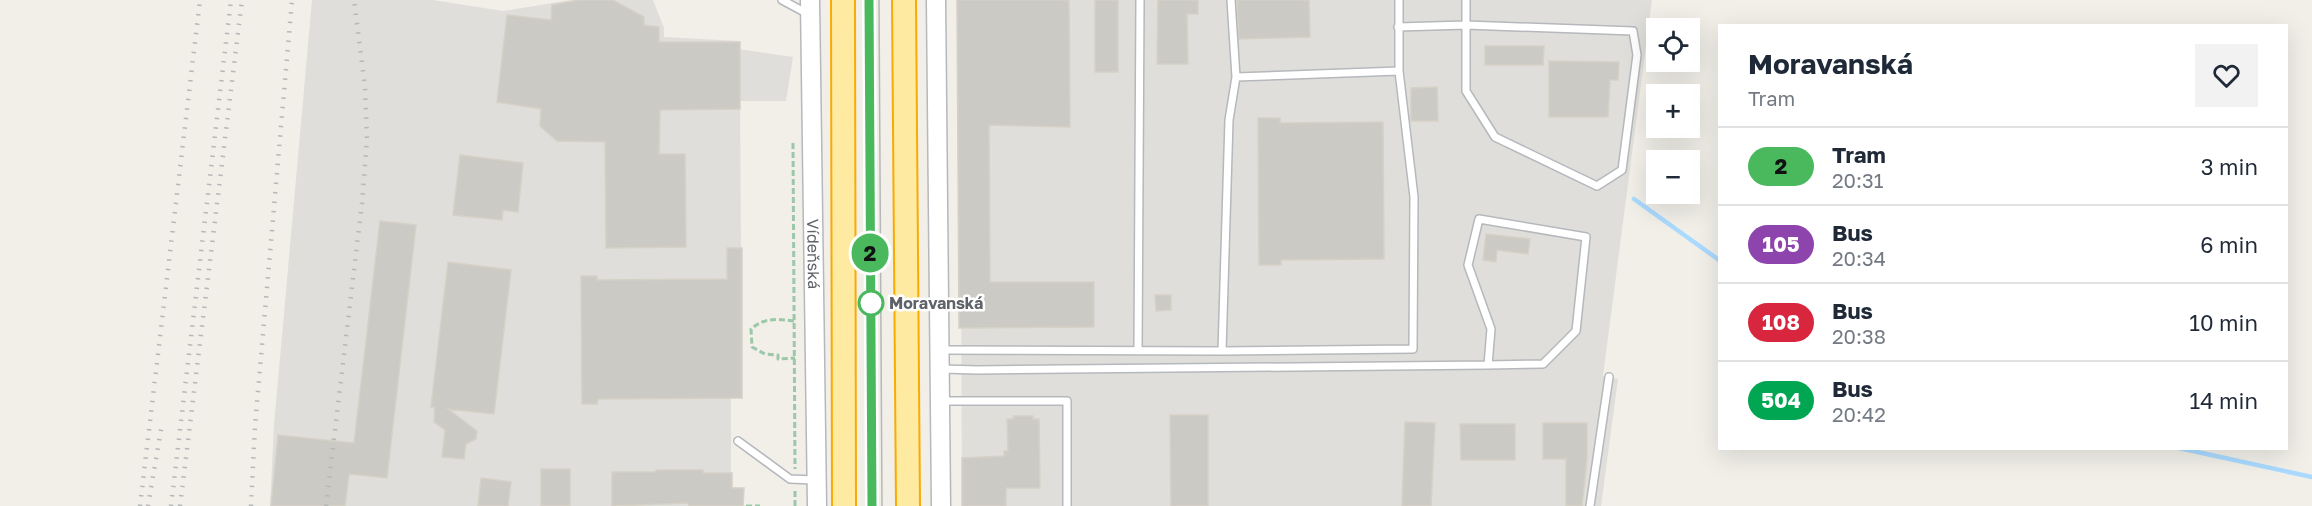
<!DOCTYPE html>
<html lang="en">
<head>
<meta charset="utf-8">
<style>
	:root { --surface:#fff; --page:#f2f2f3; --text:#1f2937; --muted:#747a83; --line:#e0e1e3 }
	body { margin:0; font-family:"Golos Text",sans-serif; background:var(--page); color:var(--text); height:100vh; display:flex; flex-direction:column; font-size:22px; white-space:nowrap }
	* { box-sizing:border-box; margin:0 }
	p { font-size:20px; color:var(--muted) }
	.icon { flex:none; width:33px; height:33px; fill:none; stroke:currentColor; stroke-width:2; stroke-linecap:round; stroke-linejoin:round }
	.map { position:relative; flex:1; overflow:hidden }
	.details { position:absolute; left:1718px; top:24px; width:570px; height:426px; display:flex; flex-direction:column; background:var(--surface); border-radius:0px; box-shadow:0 6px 24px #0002 }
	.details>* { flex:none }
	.badge { padding:0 12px; border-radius:20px; font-size:21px; line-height:39px }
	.tools { position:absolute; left:1646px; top:18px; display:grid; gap:12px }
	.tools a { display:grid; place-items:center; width:54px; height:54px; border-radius:0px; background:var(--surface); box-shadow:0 6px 24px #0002; font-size:30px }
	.map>.badge { position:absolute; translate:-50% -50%; box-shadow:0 0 0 3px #fff }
	.round { display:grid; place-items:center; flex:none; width:63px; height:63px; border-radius:0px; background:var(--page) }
	.overview { display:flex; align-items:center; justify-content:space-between; height:102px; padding:0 30px }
	h1 { font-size:28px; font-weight:700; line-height:45px }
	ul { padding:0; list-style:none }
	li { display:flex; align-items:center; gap:18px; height:78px; padding:0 30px; border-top:2px solid var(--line) }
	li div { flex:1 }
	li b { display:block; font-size:22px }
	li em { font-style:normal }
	li .badge { min-width:66px; font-weight:700; text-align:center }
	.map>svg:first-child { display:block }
	.industrial { fill:#e0deda }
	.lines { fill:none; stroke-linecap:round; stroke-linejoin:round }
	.stream { stroke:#aadaff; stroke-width:4.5 }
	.building { fill:#cccac5; stroke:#d6d1c6; stroke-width:1.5 }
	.service-casing { stroke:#b5b8bc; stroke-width:10 }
	.tertiary-casing { stroke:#b5b8bc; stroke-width:21 }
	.trunk-casing { stroke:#f9ab00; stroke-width:26 }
	.path { stroke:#9cc7a9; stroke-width:3; stroke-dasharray:6 3; stroke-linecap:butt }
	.service { stroke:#fff; stroke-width:7 }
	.tertiary { stroke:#fff; stroke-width:18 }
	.trunk { stroke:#feeaa1; stroke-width:22 }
	.tram { stroke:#b6b7b8; stroke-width:1.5 }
	.rail { stroke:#b6b7b8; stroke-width:4.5; stroke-dasharray:1.5 8; stroke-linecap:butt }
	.line-casing { stroke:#fff; stroke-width:14 }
	.line { stroke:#4ab95d; stroke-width:9 }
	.stop-dot { fill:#fff; stroke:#4ab95d; stroke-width:3 }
	.labels { text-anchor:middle; stroke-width:5; stroke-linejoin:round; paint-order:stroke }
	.street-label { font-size:16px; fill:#5f6368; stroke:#fff }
	.stop-label { font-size:16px; font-weight:bold; fill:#5f6368; stroke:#fff; text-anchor:start }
</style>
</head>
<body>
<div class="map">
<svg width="2312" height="506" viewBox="0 0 2312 506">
	<rect width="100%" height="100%" fill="#f1efe8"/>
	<path class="industrial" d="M 312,0 L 433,0 L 503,11 L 571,0 L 653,0 L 664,28 L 664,37 L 739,41 L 739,49 L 793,57 L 786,101 L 740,101 L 742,398 L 731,398 L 731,506 L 270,506 L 274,425 Z
		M 960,0 L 1652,0 L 1603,376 L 1618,379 L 1601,506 L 962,506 Z"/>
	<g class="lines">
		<path class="stream" d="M 1634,199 L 1719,260
			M 2179,448 L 2312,477"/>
	</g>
	<path class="building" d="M 579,0 L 613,0 L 644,17 L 644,25 L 659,27 L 659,42 L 740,42 L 740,109 L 660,110 L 659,154 L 685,154 L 686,247 L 606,248 L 605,142 L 557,141 L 540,126 L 541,109 L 497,102 L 507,15 L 551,20 L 552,5 Z
		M 957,0 L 1069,0 L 1070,127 L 989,125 L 990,282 L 1094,282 L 1094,327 L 959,328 Z
		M 1095,0 L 1118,0 L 1118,72 L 1095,72 Z
		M 1158,0 L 1198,0 L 1198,14 L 1187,14 L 1188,64 L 1157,64 Z
		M 1237,0 L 1309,0 L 1310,37 L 1239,39 Z
		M 1485,46 L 1544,46 L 1543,65 L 1485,65 Z
		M 1549,61 L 1619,62 L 1618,80 L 1610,80 L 1608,117 L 1549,117 Z
		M 1437,87 L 1438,121 L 1411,121 L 1411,88 Z
		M 1258,118 L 1280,118 L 1280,123 L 1383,122 L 1384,259 L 1281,260 L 1281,265 L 1259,265 Z
		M 460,155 L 523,163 L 518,212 L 503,210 L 502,220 L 453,215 Z
		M 380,221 L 416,225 L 387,478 L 349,474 L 345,506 L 271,506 L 278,435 L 354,443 Z
		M 1486,234 L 1530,239 L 1528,254 L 1497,250 L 1496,262 L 1483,260 Z
		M 727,248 L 742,248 L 742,398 L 598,399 L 597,404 L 582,404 L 581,276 L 597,276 L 597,280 L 727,279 Z
		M 448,262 L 511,270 L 494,414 L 448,409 L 477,431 L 476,439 L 466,444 L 464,459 L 442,457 L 445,430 L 434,422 L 435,407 L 431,407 Z
		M 1155,295 L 1171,295 L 1171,310 L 1156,311 Z
		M 1170,415 L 1208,415 L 1208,506 L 1171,506 Z
		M 1013,416 L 1033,416 L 1033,419 L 1039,419 L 1040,488 L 1006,488 L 1006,506 L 962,506 L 962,458 L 1004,456 L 1004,451 L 1008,451 L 1007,419 L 1013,419 Z
		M 1405,422 L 1435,423 L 1431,506 L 1402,506 Z
		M 1543,423 L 1587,423 L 1587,459 L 1582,506 L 1566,506 L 1566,459 L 1543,459 Z
		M 1460,424 L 1515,424 L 1515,460 L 1461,460 Z
		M 541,469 L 570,469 L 570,506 L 541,506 Z
		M 656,470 L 703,470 L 703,473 L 732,473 L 732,488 L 744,488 L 743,506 L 689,506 L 688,503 L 612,506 L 612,472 L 656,472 Z
		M 481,478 L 511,482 L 508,506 L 478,506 Z"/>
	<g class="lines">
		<g class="service-casing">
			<path id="service" d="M 782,0 L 808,14
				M 1398,27 L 1466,25 L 1633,31 L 1637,55 L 1622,170 L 1597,186 L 1495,137 L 1466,91 L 1466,0
				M 1236,77 L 1399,71
				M 942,350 L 1222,351 L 1413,349 L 1414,197 L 1399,71 L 1399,0
				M 1138,351 L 1140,0
				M 1222,351 L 1229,120 L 1236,77 L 1231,0
				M 942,369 L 977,370 L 1488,365 L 1543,364 L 1576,331 L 1586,237 L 1479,219 L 1468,265 L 1491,329 L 1488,365
				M 940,401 L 1067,401 L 1067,506
				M 738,441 L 790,479 L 814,480
				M 1590,506 L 1609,377"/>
		</g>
		<g class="tertiary-casing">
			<g id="tertiary">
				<path id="s1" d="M 810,0 L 817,506"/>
				<path d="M 936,0 L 941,506"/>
			</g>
		</g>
		<g class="trunk-casing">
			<path id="trunk" d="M 843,0 L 844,506
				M 904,0 L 908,506"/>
		</g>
		<path class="path" d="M 793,143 L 795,469
			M 794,321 C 777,319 765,317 751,329 L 752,347 L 765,354 L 778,355 L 778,359 L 795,358
			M 795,491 L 795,506
			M 746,506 L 760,506"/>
		<use href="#service" class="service"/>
		<use href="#tertiary" class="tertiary"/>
		<use href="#trunk" class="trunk"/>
		<path class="tram" d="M 869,0 L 872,506
			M 879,0 L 882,506"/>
		<path class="rail" d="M 140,506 L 200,0
			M 148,506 L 162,424
			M 171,506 L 231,0
			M 180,506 L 242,0
			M 251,506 L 255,426 L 292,0
			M 326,506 L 362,203 L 367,139 L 365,87 L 354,0"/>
	</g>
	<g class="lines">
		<g class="line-casing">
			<path id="line" d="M 869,0 L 872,506"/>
		</g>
		<use href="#line" class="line"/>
	</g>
	<circle class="stop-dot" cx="871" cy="303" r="12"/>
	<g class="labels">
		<g class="street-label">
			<text dy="6" stroke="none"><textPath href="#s1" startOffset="254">Vídeňská</textPath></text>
		</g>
		<g class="stop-label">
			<text x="889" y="309">Moravanská</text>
		</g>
	</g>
</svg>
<div class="tools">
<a><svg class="icon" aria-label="locate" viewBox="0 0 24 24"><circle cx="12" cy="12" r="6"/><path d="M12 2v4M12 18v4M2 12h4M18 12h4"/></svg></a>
<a>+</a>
<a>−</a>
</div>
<b class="badge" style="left:870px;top:253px;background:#4ab95d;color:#111">2</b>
<section class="details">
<div class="overview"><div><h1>Moravanská</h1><p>Tram</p></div><a class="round"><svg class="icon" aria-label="heart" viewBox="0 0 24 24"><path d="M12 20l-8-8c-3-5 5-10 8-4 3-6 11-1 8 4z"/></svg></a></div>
<ul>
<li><span class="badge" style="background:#4ab95d;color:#111">2</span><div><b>Tram</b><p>20:31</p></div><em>3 min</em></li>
<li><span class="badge" style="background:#8e44ad;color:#fff">105</span><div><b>Bus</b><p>20:34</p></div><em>6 min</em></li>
<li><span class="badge" style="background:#d7263d;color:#fff">108</span><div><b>Bus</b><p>20:38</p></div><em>10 min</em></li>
<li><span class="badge" style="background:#00a651;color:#fff">504</span><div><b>Bus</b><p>20:42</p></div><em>14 min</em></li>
</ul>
</section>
</div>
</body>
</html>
